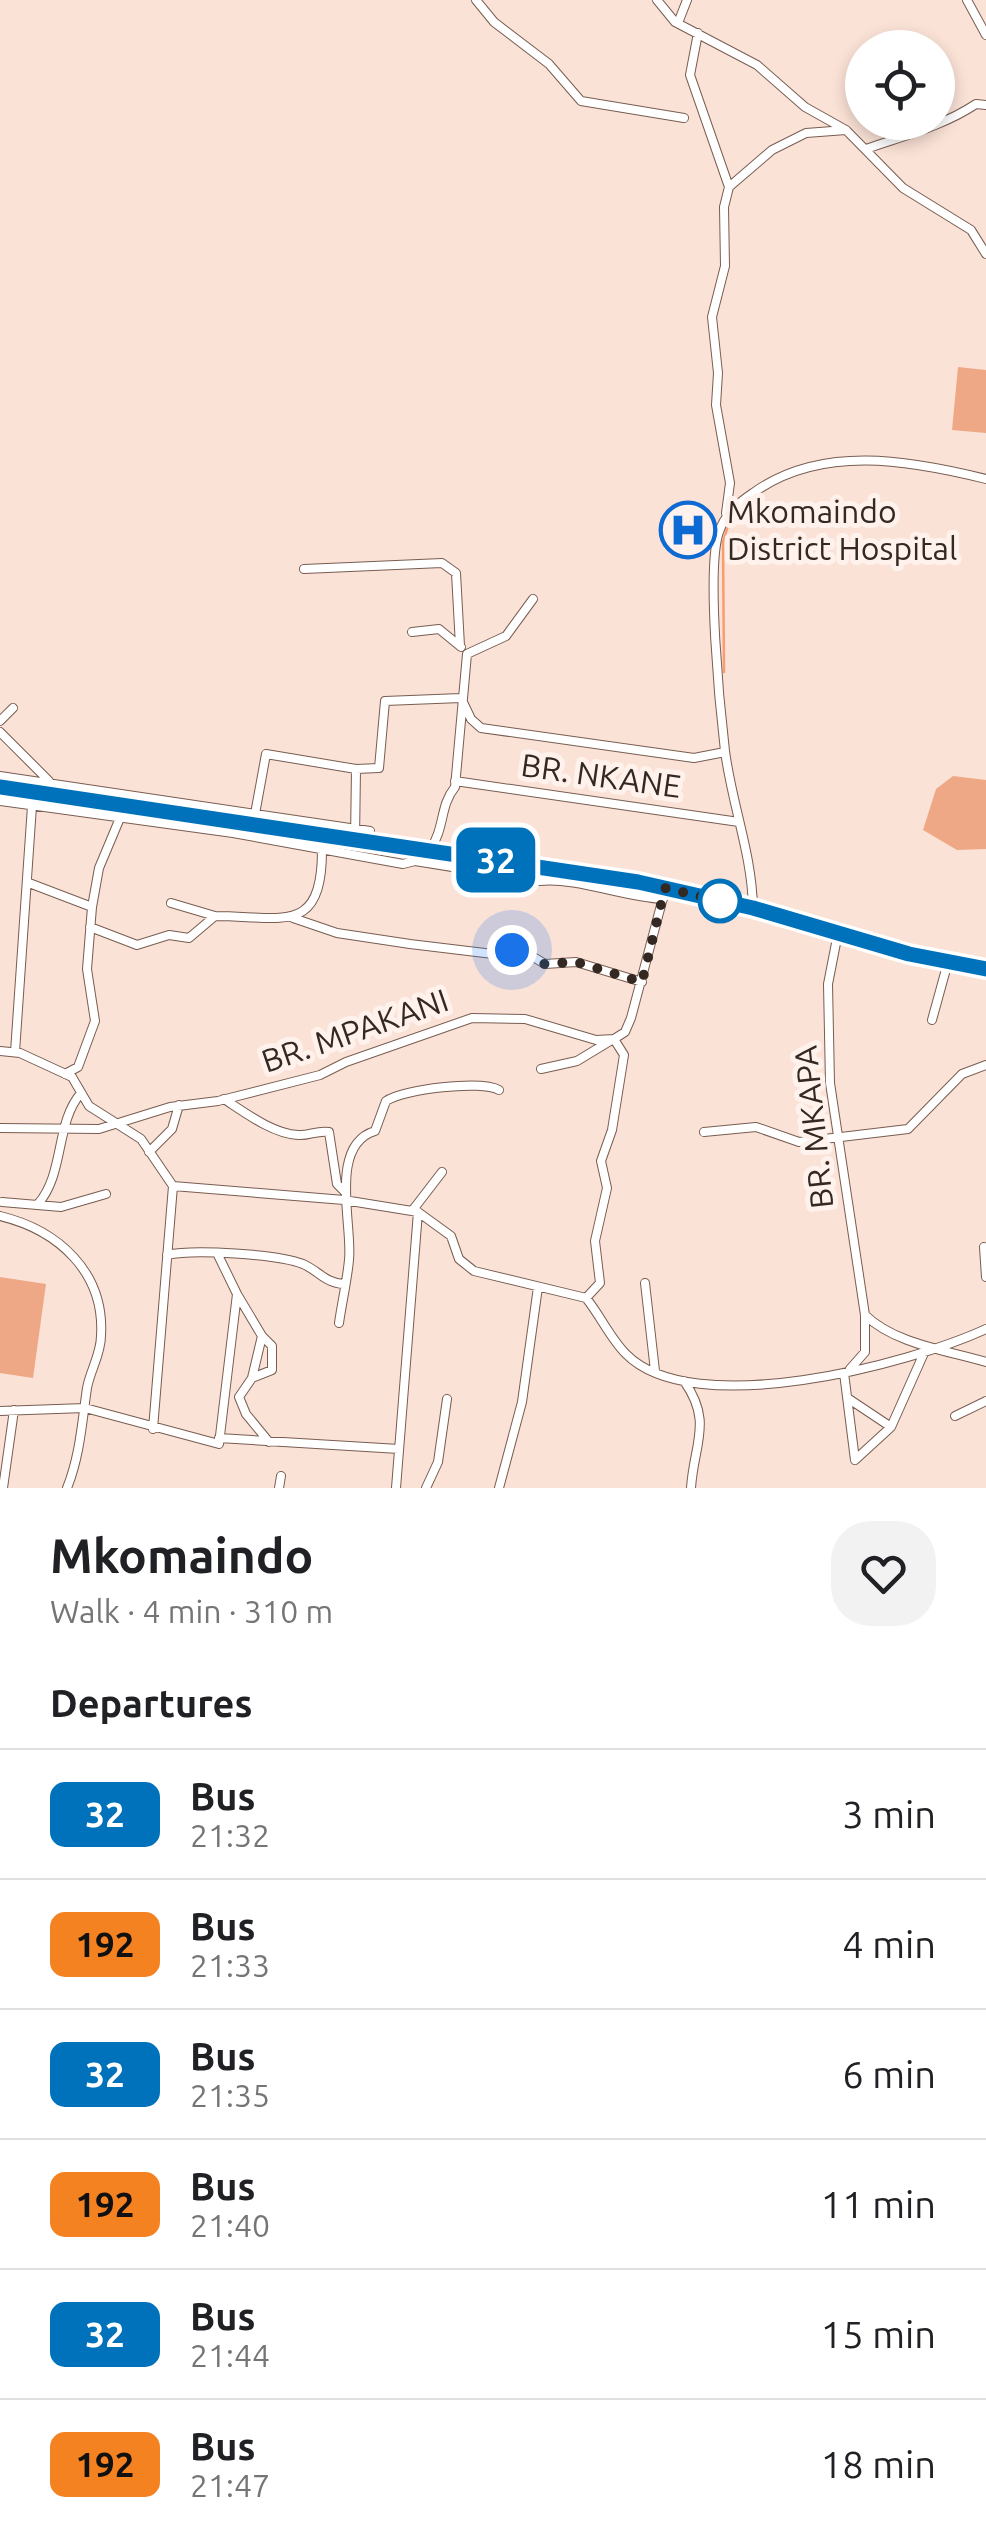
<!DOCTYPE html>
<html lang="en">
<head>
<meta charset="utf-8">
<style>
	:root { --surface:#fff; --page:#f2f2f2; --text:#202124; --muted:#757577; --line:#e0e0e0 }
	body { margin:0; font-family:Ubuntu,sans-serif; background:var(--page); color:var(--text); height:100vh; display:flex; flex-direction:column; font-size:38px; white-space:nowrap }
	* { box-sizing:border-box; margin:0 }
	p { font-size:32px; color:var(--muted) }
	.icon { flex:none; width:55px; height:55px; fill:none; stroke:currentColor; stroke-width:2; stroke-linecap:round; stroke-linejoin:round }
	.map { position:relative; height:1488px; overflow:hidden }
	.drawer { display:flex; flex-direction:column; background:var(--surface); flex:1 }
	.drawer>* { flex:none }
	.badge { padding:0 20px; border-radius:15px; font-size:35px; line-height:65px }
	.fabs { position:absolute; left:845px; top:30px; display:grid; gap:20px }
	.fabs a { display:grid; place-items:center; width:110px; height:110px; border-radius:50%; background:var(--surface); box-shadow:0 5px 15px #0003; font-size:50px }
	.you { position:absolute; width:50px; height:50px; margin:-25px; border:8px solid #fff; border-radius:50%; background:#1a73e8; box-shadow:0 0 0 15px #1a73e833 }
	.map>.badge { position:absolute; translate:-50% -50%; box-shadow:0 0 0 5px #fff }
	h2 { padding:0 50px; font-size:38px; line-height:90px }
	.round { display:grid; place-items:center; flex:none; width:105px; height:105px; border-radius:40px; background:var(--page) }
	.overview { display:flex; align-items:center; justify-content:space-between; height:170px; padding:0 50px }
	h1 { font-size:48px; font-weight:700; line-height:75px }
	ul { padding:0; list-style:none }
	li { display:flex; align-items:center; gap:30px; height:130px; padding:0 50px; border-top:2px solid var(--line) }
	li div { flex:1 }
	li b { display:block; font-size:38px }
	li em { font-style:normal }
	li .badge { min-width:110px; font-weight:700; text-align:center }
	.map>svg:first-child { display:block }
	.green { fill:#eea886 }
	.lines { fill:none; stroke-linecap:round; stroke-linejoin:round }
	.stream { stroke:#f99d70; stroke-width:2.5 }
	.street-casing { stroke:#785d51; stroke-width:10 }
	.highway-casing { stroke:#fff; stroke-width:16 }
	.street { stroke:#fff; stroke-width:8 }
	.highway { stroke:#e66817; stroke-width:14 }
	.line-casing { stroke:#fff; stroke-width:22 }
	.line { stroke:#0072bc; stroke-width:15 }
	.walk { stroke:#332822; stroke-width:10; stroke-dasharray:0 18 }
	.stop-dot { fill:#fff; stroke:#0072bc; stroke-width:5 }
	.labels { text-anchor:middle; stroke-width:10; stroke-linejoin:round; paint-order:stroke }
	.poi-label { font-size:32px; fill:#332822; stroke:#fff2ec; text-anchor:start }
	.street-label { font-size:32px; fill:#332822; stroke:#fff2ec }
</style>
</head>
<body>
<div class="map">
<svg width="986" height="1488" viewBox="0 0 986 1488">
	<rect width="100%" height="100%" fill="#fbe2d6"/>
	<path class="green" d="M 958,367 L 986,370 L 986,433 L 952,430 Z
		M 953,776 L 986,780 L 986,849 L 957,850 L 923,830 L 936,789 Z
		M 0,1277 L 46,1284 L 33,1378 L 0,1373 Z"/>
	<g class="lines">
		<path class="stream" d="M 724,672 L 723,542 L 731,516 L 747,502"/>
		<g class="street-casing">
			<path id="street" d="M 476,0 L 494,22 L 549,64 L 581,101 L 684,118
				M 657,0 L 675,22 L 757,65 L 805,107 L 846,130 L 903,188 L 971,230 L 986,254
				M 967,0 L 986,35
				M 678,23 L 687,0
				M 698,33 L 690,75 L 729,187
				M 866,149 C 903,136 943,126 976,104 L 986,105
				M 726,513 L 730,483 L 716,405 L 718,373 L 712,317 L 725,266 L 724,207 L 729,187 L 772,150 L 806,133 L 846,130
				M 304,569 L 442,563 L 456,573 L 460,646
				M 412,632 L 439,629 L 461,647
				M 0,721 L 13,708
				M 0,732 L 49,781
				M 0,776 L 370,831
				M 455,781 L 739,822
				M 0,801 L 233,833 L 403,864 L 415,861 L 539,881 C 577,877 623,897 663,899
				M 255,814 L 266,754 L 356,769
				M 355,840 L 356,769 L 379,768 L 385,701 L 461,698 L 471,719 L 481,728 L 694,758 L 725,752
				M 429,852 C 446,826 439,807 455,787 L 467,654 L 506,636 L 533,599
				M 29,883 L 92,907
				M 171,903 L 215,916
				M 753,908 C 752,854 732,805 725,751 C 720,709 706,568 719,532 C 725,514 738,503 753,493 C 821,444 909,460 986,479
				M 293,918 L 337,933 L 410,944 L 493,954 L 525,952 L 545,964 L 576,962 L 642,982
				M 90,927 L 137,945 L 169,935 L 189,938 L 215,916 C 283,916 323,937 322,846
				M 838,933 L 828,984 L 830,1083 L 865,1315 L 865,1352 L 850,1369
				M 932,1020 L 948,962
				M 0,1051 L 20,1053 L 72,1077 L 89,1106 L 141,1139 L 173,1186 L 153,1429
				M 15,1052 L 32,806
				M 541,1069 L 577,1061 L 610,1041
				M 65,1074 L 78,1067 L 95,1021 L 87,969 L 92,907 L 99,868 L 120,818
				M 224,1099 C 244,1112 273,1134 298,1135 C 309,1136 317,1130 329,1132 L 337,1184 L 345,1192
				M 0,1128 L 99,1129 L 170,1107 L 218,1101 L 320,1075 L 346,1062 L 472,1018 L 525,1019 L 596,1040 L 614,1039
				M 704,1132 L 756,1127 L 799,1142 L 908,1129 L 962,1074 L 986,1065
				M 149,1152 L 172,1129 L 179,1105
				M 173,1186 L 344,1200 L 418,1212 L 451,1236 L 459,1259 L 474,1271 L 586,1298 C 600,1315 610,1338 626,1354 C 693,1422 910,1364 986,1329
				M 2,1202 L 61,1207 L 106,1194
				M 38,1204 C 65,1173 55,1123 81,1093
				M 412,1211 L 442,1172
				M 0,1216 C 58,1230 105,1272 101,1336 C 101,1354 90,1371 87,1388 C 82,1422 80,1456 67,1488
				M 984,1247 L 986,1277
				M 167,1255 C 193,1249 278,1254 303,1264 C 319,1271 325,1283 344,1284
				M 645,1283 L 655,1371
				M 237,1294 L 262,1336 L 252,1378 L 239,1397 L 246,1414 L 269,1442
				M 586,1298 L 600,1283 L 595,1241 L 607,1188 L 601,1161 L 612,1130 L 624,1055 L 614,1039 L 625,1032 L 631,1018 L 664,894
				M 865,1315 C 895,1344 946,1350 986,1362
				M 339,1323 C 342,1302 347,1281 349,1260 C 353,1226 328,1145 375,1131 L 386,1101 C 403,1089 482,1080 499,1090
				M 844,1373 L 855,1460
				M 252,1378 L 272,1370 L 272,1346 L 262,1336
				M 684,1381 C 713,1422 694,1443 691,1488
				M 849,1399 L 891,1427
				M 0,1411 L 85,1408 L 219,1444 L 237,1294 L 218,1255
				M 955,1416 L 986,1401
				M 219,1438 L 399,1449
				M 855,1460 L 891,1427 L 924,1353
				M 3,1488 L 14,1410
				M 279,1488 L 281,1476
				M 396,1488 L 418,1212
				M 426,1488 L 438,1462 L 447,1399
				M 499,1488 L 522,1402 L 538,1287"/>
		</g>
		<g class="highway-casing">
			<path id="highway" d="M 0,787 L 638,882 L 753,908 L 909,954 L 986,969"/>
		</g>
		<use href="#street" class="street"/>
		<use href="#highway" class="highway"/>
	</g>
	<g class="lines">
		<g class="line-casing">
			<path id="line" d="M 0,787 L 638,882 L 753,908 L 909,954 L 986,969"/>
		</g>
		<use href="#line" class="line"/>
		<path class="walk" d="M 512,950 L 525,952 L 544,964 L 576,962 L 642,982 L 665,888 L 720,901"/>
	</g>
	<defs>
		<g id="hospital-ring" transform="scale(2.875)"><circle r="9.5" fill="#fff2ec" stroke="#0c6ad2" stroke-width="1.5"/><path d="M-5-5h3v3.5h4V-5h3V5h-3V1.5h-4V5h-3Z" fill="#0c6ad2"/></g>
	</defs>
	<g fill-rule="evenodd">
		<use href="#hospital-ring" x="688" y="530"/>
	</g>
	<circle class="stop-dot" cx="720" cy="901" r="20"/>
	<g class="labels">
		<g class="poi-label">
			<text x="727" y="523">Mkomaindo<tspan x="727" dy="37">District Hospital</tspan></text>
		</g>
		<g class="street-label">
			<text transform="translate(601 776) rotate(8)" y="11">BR. NKANE</text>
			<text transform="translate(355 1031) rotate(-19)" y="11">BR. MPAKANI</text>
			<text transform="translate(814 1127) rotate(-96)" y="11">BR. MKAPA</text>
		</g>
	</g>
</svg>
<div class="fabs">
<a><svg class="icon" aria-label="locate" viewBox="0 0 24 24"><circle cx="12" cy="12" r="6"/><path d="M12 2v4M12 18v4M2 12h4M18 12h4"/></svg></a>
</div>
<div class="you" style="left:512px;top:950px"></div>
<b class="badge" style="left:496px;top:860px;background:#0072bc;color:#fff">32</b>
</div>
<section class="drawer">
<div class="overview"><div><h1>Mkomaindo</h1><p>Walk · 4 min · 310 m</p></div><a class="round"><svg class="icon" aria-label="heart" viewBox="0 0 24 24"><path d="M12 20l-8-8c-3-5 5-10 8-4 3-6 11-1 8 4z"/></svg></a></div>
<h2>Departures</h2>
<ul>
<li><span class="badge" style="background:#0072bc;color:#fff">32</span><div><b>Bus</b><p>21:32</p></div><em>3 min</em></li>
<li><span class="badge" style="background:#f58220;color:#111">192</span><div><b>Bus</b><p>21:33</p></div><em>4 min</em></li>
<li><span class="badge" style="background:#0072bc;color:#fff">32</span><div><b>Bus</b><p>21:35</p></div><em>6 min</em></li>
<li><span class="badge" style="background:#f58220;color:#111">192</span><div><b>Bus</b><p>21:40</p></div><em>11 min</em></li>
<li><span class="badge" style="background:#0072bc;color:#fff">32</span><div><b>Bus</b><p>21:44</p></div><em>15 min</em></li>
<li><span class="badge" style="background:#f58220;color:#111">192</span><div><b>Bus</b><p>21:47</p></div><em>18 min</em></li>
</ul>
</section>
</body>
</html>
